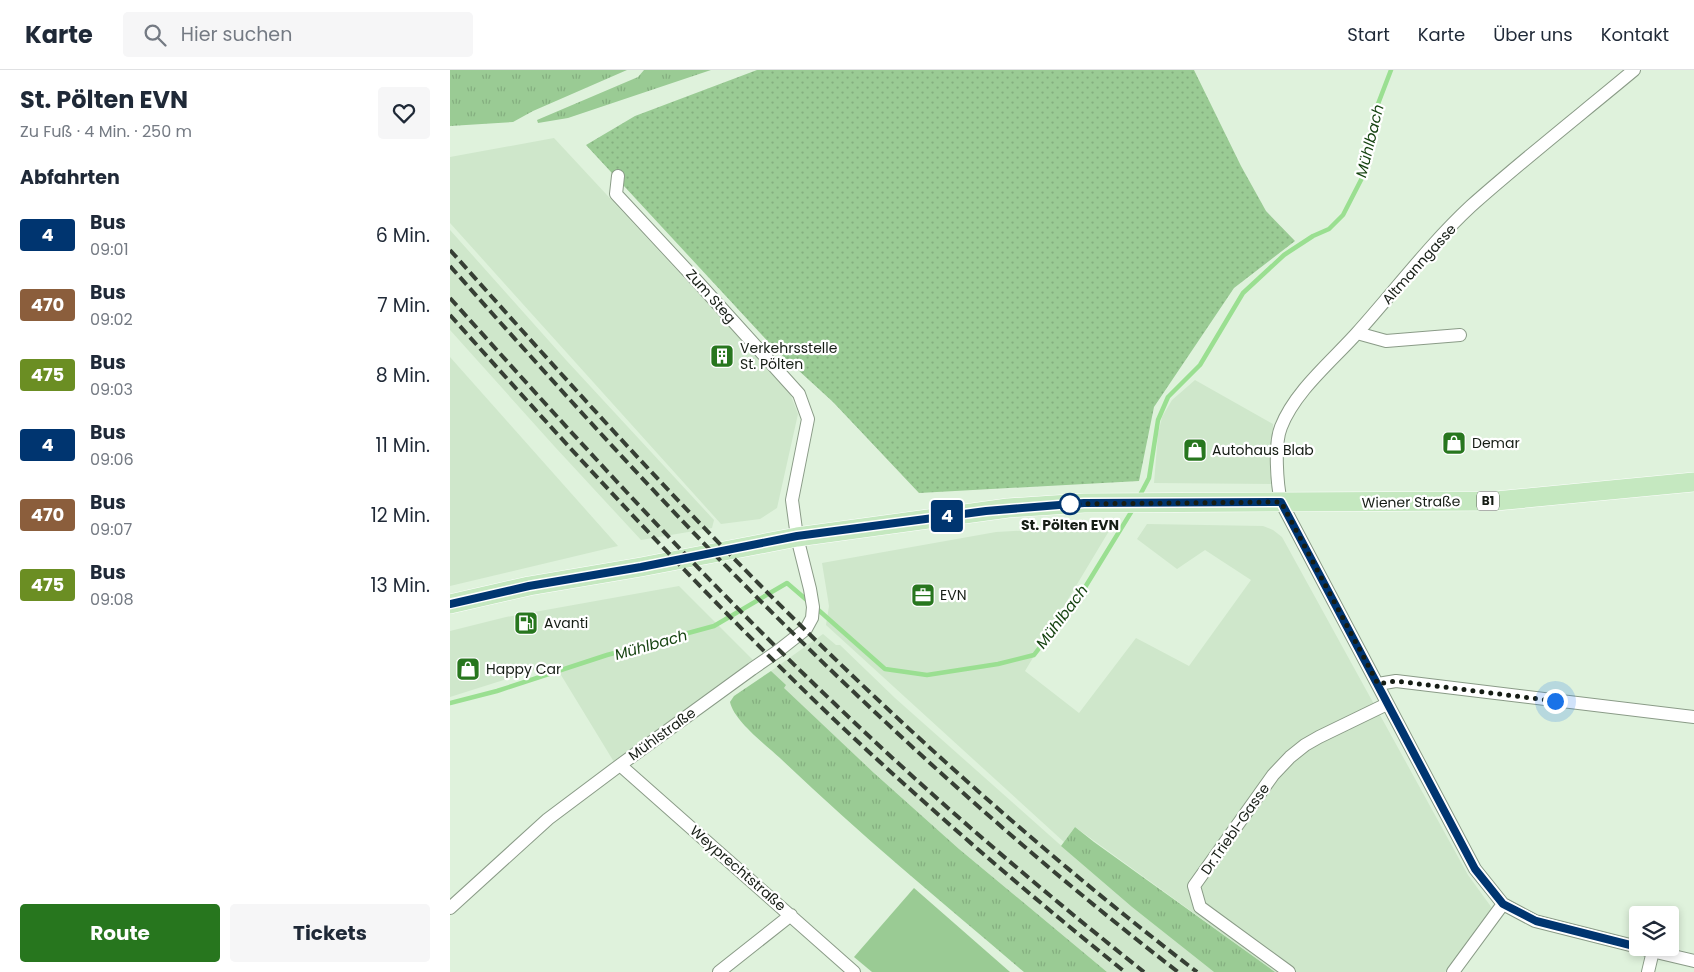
<!DOCTYPE html>
<html lang="de">
<head>
<meta charset="utf-8">
<style>
	:root { --surface:#fff; --page:#f6f6f7; --text:#1f2937; --muted:#747a83; --line:#e0e1e3; --accent:#27761e }
	body { margin:0; font-family:Poppins,sans-serif; background:var(--page); color:var(--text); height:100vh; display:flex; flex-direction:column; font-size:19px; white-space:nowrap }
	* { box-sizing:border-box; margin:0 }
	p { font-size:16px; color:var(--muted) }
	.icon { flex:none; width:28px; height:28px; fill:none; stroke:currentColor; stroke-width:2; stroke-linecap:round; stroke-linejoin:round }
	.map { position:relative; flex:1; overflow:hidden }
	.sheet { display:flex; flex-direction:column; background:var(--surface); width:450px }
	.sheet>* { flex:none }
	.badge { padding:0 10px; border-radius:4px; font-size:18px; line-height:32px }
	.controls { position:absolute; left:1179px; top:836px; display:grid; gap:10px }
	.controls a { display:grid; place-items:center; width:50px; height:50px; border-radius:5px; background:var(--surface); box-shadow:0 2px 8px #0003; font-size:25px }
	.you { position:absolute; width:25px; height:25px; margin:-12px; border:4px solid #fff; border-radius:50%; background:#1a73e8; box-shadow:0 0 0 8px #1a73e833 }
	.map>.badge { position:absolute; translate:-50% -50%; box-shadow:0 0 0 2px #fff }
	h2 { padding:0 20px; font-size:19px; line-height:45px }
	.round { display:grid; place-items:center; flex:none; width:52px; height:52px; border-radius:5px; background:var(--page) }
	.summary { display:flex; align-items:center; justify-content:space-between; height:85px; padding:0 20px }
	h1 { font-size:24px; font-weight:700; line-height:38px }
	.action { display:flex; gap:10px; margin-top:auto; padding:10px 20px }
	.action a { flex:1; height:58px; border-radius:5px; background:var(--accent); color:#fff; font-size:20px; font-weight:700; line-height:58px; text-align:center }
	.action a+a { background:var(--page); color:var(--text) }
	ul { padding:0; list-style:none }
	li { display:flex; align-items:center; gap:15px; height:70px; padding:0 20px }
	li div { flex:1 }
	li b { display:block; font-size:19px }
	li em { font-style:normal }
	li .badge { min-width:55px; font-weight:700; text-align:center }
	header { display:flex; align-items:center; gap:30px; box-sizing:border-box; height:70px; padding:0 25px; background:var(--surface); border-bottom:1px solid var(--line) }
	header strong { font-size:24px }
	nav { display:flex; gap:28px; margin-inline-start:auto; font-size:18px }
	.search { width:350px; height:45px; background:var(--page); display:flex; align-items:center; gap:12px; box-sizing:border-box; padding:0 18px; border-radius:5px; color:var(--muted); font-size:19px }
	main { display:flex; flex:1; min-height:0 }
	.map>svg:first-child { display:block }
	.built { fill:#cfe7cb }
	.grass { fill:url(#grass-tufts) }
	.park { fill:#9acb94 }
	.garden { fill:url(#garden-dots) }
	.lines { fill:none; stroke-linecap:round; stroke-linejoin:round }
	.stream { stroke:#9adf91; stroke-width:4.5 }
	.street-casing { stroke:#8a9b87; stroke-width:14 }
	.primary-casing { stroke:#fff; stroke-width:20 }
	.street { stroke:#fff; stroke-width:12 }
	.primary { stroke:#c5e8c0; stroke-width:19 }
	.rail { stroke:#363f34; stroke-width:4; stroke-dasharray:10 5; stroke-linecap:butt }
	.line-casing { stroke:#fff; stroke-width:11 }
	.line { stroke:#003570; stroke-width:8 }
	.walk { stroke:#161d15; stroke-width:5; stroke-dasharray:0 9 }
	.stop-dot { fill:#fff; stroke:#003570; stroke-width:2.5 }
	.labels { text-anchor:middle; stroke-width:4.5; stroke-linejoin:round; paint-order:stroke }
	.shield { fill:#fff; stroke:#5c615b; stroke-width:1 }
	.shield-label { font-size:12px; font-weight:bold; fill:#161d15 }
	.street-label { font-size:14px; fill:#161d15; stroke:#fff }
	.poi-label { font-size:14px; fill:#161d15; stroke:#fff; text-anchor:start }
	.stop-label { font-size:14px; font-weight:bold; fill:#161d15; stroke:#fff }
	.water-label { font-size:15px; font-style:italic; fill:#164411; stroke:#fff }
</style>
</head>
<body>
<header>
<strong>Karte</strong>
<div class="search"><svg class="icon" aria-label="search" viewBox="0 0 24 24"><circle cx="10" cy="10" r="6"/><path d="M15 15l6 6"/></svg>Hier suchen</div>
<nav><a>Start</a><a>Karte</a><a>Über uns</a><a>Kontakt</a></nav>
</header>
<main>
<section class="sheet">
<div class="summary"><div><h1>St. Pölten EVN</h1><p>Zu Fuß · 4 Min. · 250 m</p></div><a class="round"><svg class="icon" aria-label="heart" viewBox="0 0 24 24"><path d="M12 20l-8-8c-3-5 5-10 8-4 3-6 11-1 8 4z"/></svg></a></div>
<h2>Abfahrten</h2>
<ul>
<li><span class="badge" style="background:#003570;color:#fff">4</span><div><b>Bus</b><p>09:01</p></div><em>6 Min.</em></li>
<li><span class="badge" style="background:#8b5e3c;color:#fff">470</span><div><b>Bus</b><p>09:02</p></div><em>7 Min.</em></li>
<li><span class="badge" style="background:#6b8e23;color:#fff">475</span><div><b>Bus</b><p>09:03</p></div><em>8 Min.</em></li>
<li><span class="badge" style="background:#003570;color:#fff">4</span><div><b>Bus</b><p>09:06</p></div><em>11 Min.</em></li>
<li><span class="badge" style="background:#8b5e3c;color:#fff">470</span><div><b>Bus</b><p>09:07</p></div><em>12 Min.</em></li>
<li><span class="badge" style="background:#6b8e23;color:#fff">475</span><div><b>Bus</b><p>09:08</p></div><em>13 Min.</em></li>
</ul>
<div class="action"><a>Route</a><a>Tickets</a></div>
</section>
<div class="map">
<svg width="1244" height="902" viewBox="0 0 1244 902">
	<defs>
		<pattern id="grass-tufts" width="24" height="20" patternUnits="userSpaceOnUse" patternTransform="scale(1.25)"><rect width="24" height="20" fill="#9acb94"/><path d="M3 7l-1-3M5 7V3M7 7l1-3M15 17l-1-3M17 17v-4M19 17l1-3" fill="none" stroke="#84ae7f"/></pattern>
		<pattern id="garden-dots" width="8" height="8" patternUnits="userSpaceOnUse" patternTransform="scale(1.25)"><rect width="8" height="8" fill="#9acb94"/><path d="M2 2h.1M6 6h.1" fill="none" stroke="#84ae7f" stroke-width="1.8" stroke-linecap="round"/></pattern>
	</defs>
	<rect width="100%" height="100%" fill="#dff2dc"/>
	<path class="built" d="M 104,68 L 339,321 L 348,344 L 327,438 L 310,449 L 271,454 L 0,153 L 0,87 Z
		M 0,160 L 116,290 L 264,450 L 262,458 L 191,470 L 105,377 L 0,260 Z
		M 0,287 L 168,476 L 0,516 Z
		M 745,310 L 823,354 L 822,414 L 704,413 L 708,364 L 712,347 L 722,330 Z
		M 697,454 L 813,456 L 823,460 L 832,467 L 1018,805 L 1042,838 L 995,902 L 825,902 L 625,757 L 614,772 L 376,555 L 379,536 L 372,493 L 546,462 L 662,456 L 575,601 L 629,643 L 686,568 L 739,596 L 801,510 L 755,480 L 727,499 L 687,469 Z
		M 229,516 L 303,590 L 164,692 L 111,605 L 107,593 L 0,627 L 0,561 L 56,547 Z
		M 373,564 L 386,575 L 390,575 L 445,628 L 625,788 L 682,837 L 764,902 L 657,902 L 509,779 L 424,703 L 333,618 L 335,615 L 321,601 Z"/>
	<path class="grass" d="M 0,0 L 177,0 L 83,41 L 63,52 L 0,56 Z
		M 194,0 L 261,0 L 118,48 L 88,53 L 87,50 L 188,7 Z
		M 321,601 L 336,615 L 334,618 L 424,703 L 509,779 L 657,902 L 574,902 C 492,832 408,763 330,688 C 316,675 284,651 280,632 L 284,626 Z
		M 625,757 L 644,772 L 825,902 L 764,902 L 682,837 L 611,776 Z"/>
	<path class="park" d="M 464,818 L 560,902 L 422,902 L 404,887 Z"/>
	<path class="garden" d="M 307,0 L 744,0 L 791,96 L 816,141 L 845,171 L 784,218 L 704,337 L 689,411 L 469,423 L 383,332 L 323,277 L 136,75 L 185,46 Z"/>
	<g class="lines">
		<path class="stream" d="M 689,427 L 699,408 L 708,350 L 718,327 L 750,295 L 793,223 L 834,185 L 863,166 L 879,159 L 893,145 L 912,108 L 923,47 L 941,0
			M 365,537 L 435,599 L 477,605 L 548,594 L 584,585 L 634,519 L 683,439
			M 0,633 L 47,621 L 157,585 L 264,556 L 337,513 L 359,532"/>
		<g class="street-casing">
			<path id="street" d="M 1184,0 C 1130,45 1074,89 1021,136 C 980,174 944,222 907,263 C 882,291 845,321 831,357 C 824,374 827,414 831,432 L 1025,799 L 1053,834 L 1085,851 L 1188,877
				M 907,263 L 936,271 L 1010,265
				M 928,614 L 946,611 L 1244,647
				M 170,695 L 404,902
				M 0,838 L 98,749 L 170,695 L 302,599 L 328,581 L 356,559 L 362,548 L 363,537 L 360,519 L 347,467 L 342,430 L 358,349 L 349,324 L 246,210 L 166,124 L 168,106
				M 1189,878 L 1244,891
				M 269,902 L 341,845
				M 839,902 L 750,837 L 744,816 L 823,705 L 840,687 L 855,675 L 869,667 L 937,634
				M 1003,902 L 1053,834
				M 1198,902 L 1203,881"/>
		</g>
		<g class="primary-casing">
			<path id="primary" d="M 0,534 L 79,516 L 191,497 L 347,467 L 558,438 L 634,433 L 1046,431 L 1244,412"/>
		</g>
		<use href="#street" class="street"/>
		<use href="#primary" class="primary"/>
		<path class="rail" d="M 0,180 C 101,293 202,406 309,514 C 446,652 592,783 747,902
			M 0,196 C 79,285 159,374 241,460 C 393,618 555,768 728,902
			M 0,228 C 125,367 250,506 385,634 C 483,728 587,817 694,902
			M 0,245 C 126,386 254,526 392,657 C 483,742 578,824 675,902"/>
	</g>
	<g class="lines">
		<g class="line-casing">
			<path id="line" d="M 0,534 L 79,516 L 191,497 L 347,466 L 536,441 L 634,433 L 831,432 L 1025,799 L 1053,834 L 1086,851 L 1188,877"/>
		</g>
		<use href="#line" class="line"/>
		<path class="walk" d="M 620,434 L 831,432 L 928,614 L 946,611 L 1105,631"/>
	</g>
	<defs>
		<g id="building-square" transform="scale(1.25)"><rect x="-9" y="-9" width="18" height="18" rx="4" fill="#27761e" stroke="#fff"/><path d="M-4-6H4V6H1V3H-1V6H-4ZM-2.5-4.3h1.7v1.8h-1.7ZM.8-4.3h1.7v1.8H.8ZM-2.5-1h1.7V.8h-1.7ZM.8-1h1.7V.8H.8Z" fill="#fff"/></g>
		<g id="shop-square" transform="scale(1.25)"><rect x="-9" y="-9" width="18" height="18" rx="4" fill="#27761e" stroke="#fff"/><path d="M-5-2.5h2.3a2.7 3.5 0 0 1 5.4 0H5L5.5 6h-11ZM-1.5-2.5h3a1.5 2.3 0 0 0-3 0Z" fill="#fff"/></g>
		<g id="office-square" transform="scale(1.25)"><rect x="-9" y="-9" width="18" height="18" rx="4" fill="#27761e" stroke="#fff"/><path d="M-6-3h4V-5.5h4V-3h4V5H-6ZM-1-4.5V-3h2v-1.5ZM-6 0V1H6V0Z" fill="#fff"/></g>
		<g id="fuel-square" transform="scale(1.25)"><rect x="-9" y="-9" width="18" height="18" rx="4" fill="#27761e" stroke="#fff"/><path d="M-5.5-6h7V0h2V4h1.3V-2.5L3-4.5l.8-.8L6-3V5H2.5V1h-1V6h-7ZM-4.2-4.7v3.2H.2V-4.7Z" fill="#fff"/></g>
	</defs>
	<g fill-rule="evenodd">
		<use href="#building-square" x="272" y="286"/>
		<use href="#shop-square" x="1004" y="373"/>
		<use href="#shop-square" x="745" y="380"/>
		<use href="#office-square" x="473" y="525"/>
		<use href="#fuel-square" x="76" y="553"/>
		<use href="#shop-square" x="18" y="599"/>
	</g>
	<circle class="stop-dot" cx="620" cy="434" r="10"/>
	<g class="labels">
		<rect class="shield" x="1027" y="421.5" width="22" height="19" rx="4"/>
		<g class="shield-label">
			<text x="1038" y="435">B1</text>
		</g>
		<g class="street-label">
			<text transform="translate(969 194) rotate(-48)" y="5">Altmanngasse</text>
			<text transform="translate(261 226) rotate(48)" y="5">Zum Steg</text>
			<text transform="translate(961 432) rotate(-1)" y="5">Wiener Straße</text>
			<text transform="translate(212 664) rotate(-36)" y="5">Mühlstraße</text>
			<text transform="translate(785 759) rotate(-55)" y="5">Dr.Triebl-Gasse</text>
			<text transform="translate(288 798) rotate(41)" y="5">Weyprechtstraße</text>
		</g>
		<g class="poi-label">
			<text x="290" y="283">Verkehrsstelle<tspan x="290" dy="16">St. Pölten</tspan></text>
			<text x="1022" y="378">Demar</text>
			<text x="762" y="385">Autohaus Blab</text>
			<text x="490" y="530">EVN</text>
			<text x="94" y="558">Avanti</text>
			<text x="36" y="604">Happy Car</text>
		</g>
		<g class="stop-label">
			<text x="620" y="460">St. Pölten EVN</text>
		</g>
		<g class="water-label">
			<text transform="translate(920 71) rotate(-76)" y="5">Mühlbach</text>
			<text transform="translate(612 547) rotate(-53)" y="5">Mühlbach</text>
			<text transform="translate(201 575) rotate(-16)" y="5">Mühlbach</text>
		</g>
	</g>
</svg>
<div class="controls">
<a><svg class="icon" aria-label="layers" viewBox="0 0 24 24"><path d="M12 4l9 5-9 5-9-5zM3 14l9 5 9-5"/></svg></a>
</div>
<div class="you" style="left:1105px;top:631px"></div>
<b class="badge" style="left:497px;top:446px;background:#003570;color:#fff">4</b>
</div>
</main>
</body>
</html>
